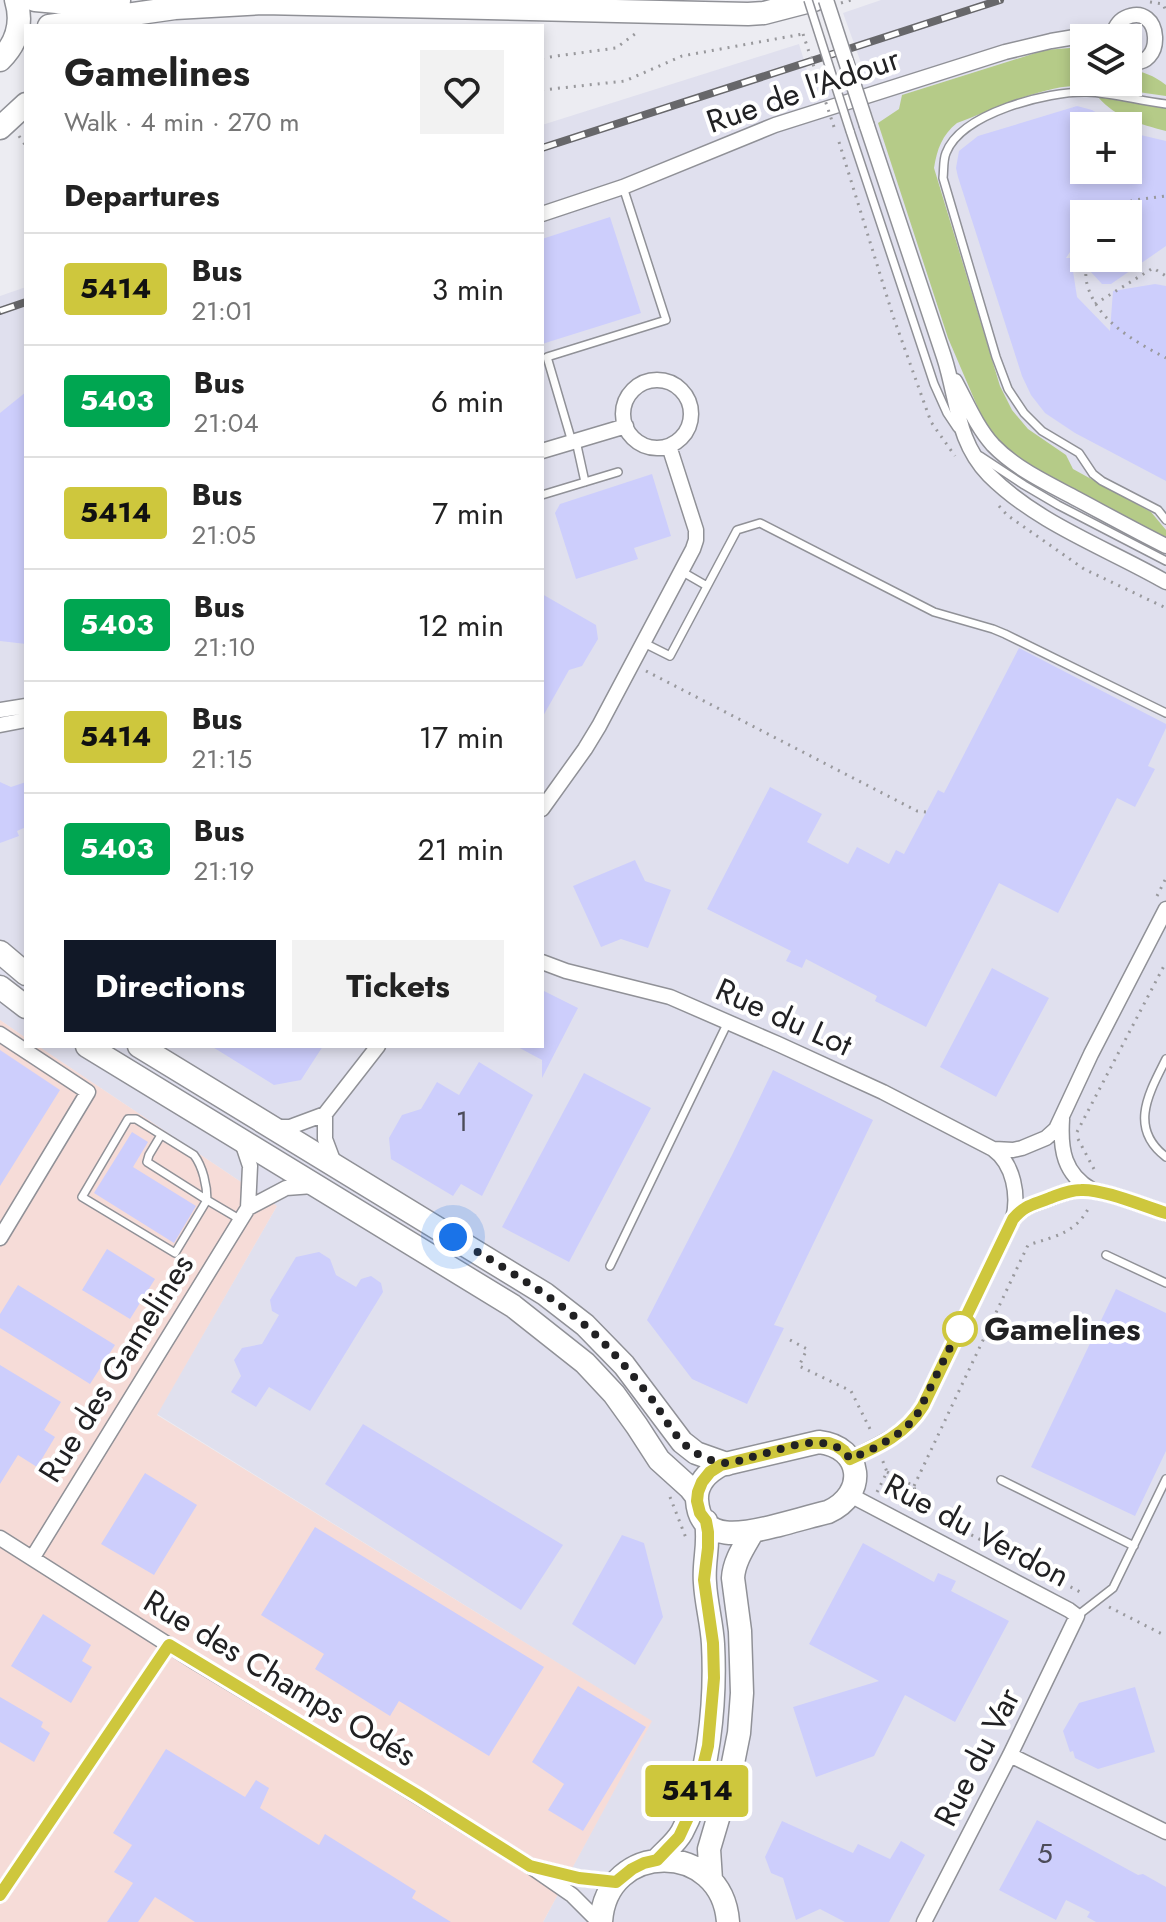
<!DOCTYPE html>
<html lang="en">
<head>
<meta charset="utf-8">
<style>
	:root { --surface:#fff; --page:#f2f2f2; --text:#222; --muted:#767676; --line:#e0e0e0; --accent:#111827 }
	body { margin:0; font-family:Jost,sans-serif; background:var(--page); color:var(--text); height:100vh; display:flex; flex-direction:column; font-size:30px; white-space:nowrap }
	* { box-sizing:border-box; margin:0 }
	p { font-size:26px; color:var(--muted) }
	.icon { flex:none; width:44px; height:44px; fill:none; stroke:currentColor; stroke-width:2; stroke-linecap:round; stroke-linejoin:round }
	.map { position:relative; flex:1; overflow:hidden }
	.details { position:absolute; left:24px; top:24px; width:520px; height:1024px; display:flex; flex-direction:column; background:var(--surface); border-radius:0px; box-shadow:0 4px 12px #0003 }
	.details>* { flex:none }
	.badge { padding:0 16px; border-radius:6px; font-size:28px; line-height:52px }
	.buttons { position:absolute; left:1070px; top:24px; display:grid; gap:16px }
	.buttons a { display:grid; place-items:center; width:72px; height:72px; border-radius:0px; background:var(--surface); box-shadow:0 4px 12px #0003; font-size:40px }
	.you { position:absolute; width:40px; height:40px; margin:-20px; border:6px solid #fff; border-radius:50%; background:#1a73e8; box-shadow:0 0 0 12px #1a73e833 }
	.map>.badge { position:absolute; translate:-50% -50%; box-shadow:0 0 0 4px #fff }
	h2 { padding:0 40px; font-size:30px; line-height:72px }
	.round { display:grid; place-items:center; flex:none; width:84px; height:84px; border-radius:0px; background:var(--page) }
	.head { display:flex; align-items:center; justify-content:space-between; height:136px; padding:0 40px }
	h1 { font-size:38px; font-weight:700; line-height:60px }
	.cta { display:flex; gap:16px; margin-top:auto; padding:16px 40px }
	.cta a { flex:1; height:92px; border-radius:0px; background:var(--accent); color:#fff; font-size:32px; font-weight:700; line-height:92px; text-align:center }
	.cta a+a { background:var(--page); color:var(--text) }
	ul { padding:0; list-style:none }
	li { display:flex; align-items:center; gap:24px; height:112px; padding:0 40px; border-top:2px solid var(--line) }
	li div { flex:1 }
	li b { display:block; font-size:30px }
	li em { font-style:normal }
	li .badge { min-width:88px; font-weight:700; text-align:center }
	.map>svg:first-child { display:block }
	.built { fill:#e0e0ee; fill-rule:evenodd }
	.industrial { fill:#f6dcd8 }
	.green { fill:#b5cb88 }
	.building { fill:#cdcefc }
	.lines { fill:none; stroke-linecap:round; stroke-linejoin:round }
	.lane-casing { stroke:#909197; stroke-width:10 }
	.street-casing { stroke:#909197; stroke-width:17 }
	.primary-casing { stroke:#909197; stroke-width:25 }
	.path { stroke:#99999d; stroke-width:3; stroke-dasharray:2 6; stroke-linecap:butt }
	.lane { stroke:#fff; stroke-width:7 }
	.street { stroke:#fff; stroke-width:14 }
	.primary { stroke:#fff; stroke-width:22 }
	.rail-casing { stroke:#67676a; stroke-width:8 }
	.rail { stroke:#fff; stroke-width:5; stroke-dasharray:15; stroke-linecap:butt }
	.lane-bridge-casing { stroke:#909197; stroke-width:10; stroke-linecap:butt }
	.street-bridge-casing { stroke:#909197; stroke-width:17; stroke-linecap:butt }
	.path-bridge { stroke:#99999d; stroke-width:3; stroke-dasharray:2 6; stroke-linecap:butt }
	.lane-bridge { stroke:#fff; stroke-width:7 }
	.street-bridge { stroke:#fff; stroke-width:14 }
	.line-casing { stroke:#fff; stroke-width:18 }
	.line { stroke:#cec73d; stroke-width:12 }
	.walk { stroke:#212123; stroke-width:8; stroke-dasharray:0 14.4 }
	.stop-dot { fill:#fff; stroke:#cec73d; stroke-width:4 }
	.labels { text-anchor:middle; stroke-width:8; stroke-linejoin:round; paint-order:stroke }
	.number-label { font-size:28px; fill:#4c4c59 }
	.street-label { font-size:32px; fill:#212123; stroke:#fff }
	.stop-label { font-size:32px; font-weight:bold; fill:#212123; stroke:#fff; text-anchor:start }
</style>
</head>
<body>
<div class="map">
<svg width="1166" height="1922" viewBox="0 0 1166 1922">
	<rect width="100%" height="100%" fill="#ececf2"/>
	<path class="built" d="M 881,0 L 1166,0 L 1166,1922 L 543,1922 L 651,1721 L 157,1414 L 277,1206 L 38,1046 L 542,1046 L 542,125 L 799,44 L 812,87 L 864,71 L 843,13 ZM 1084,38 L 1128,38 L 1128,82 L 1084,82 ZM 1084,126 L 1128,126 L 1128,170 L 1084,170 ZM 1084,214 L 1128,214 L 1128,258 L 1084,258 Z
		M 26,287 L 26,1038 L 0,1020 L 0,296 Z"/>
	<path class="industrial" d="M 0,1020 L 26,1038 L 26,1046 L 38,1046 L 277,1206 L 157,1415 L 652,1721 L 543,1922 L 0,1922 Z"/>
	<path class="green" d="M 1070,48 L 1084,48 L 1084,82 L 1128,82 L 1128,69 C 1144,72 1153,75 1166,85 L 1166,96 C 1136,92 1105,85 1074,86 C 1040,87 990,111 957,123 C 942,135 937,149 934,168 L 1000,386 L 1012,410 L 1028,429 L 1066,455 L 1073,469 L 1151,512 L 1166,530 L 1166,539 L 1066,488 L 1023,462 L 1000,443 L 984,422 L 948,338 L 878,123 L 899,109 L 902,95 L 1045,50 Z
		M 1098,97 L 1166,108 L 1166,131 C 1140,124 1116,118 1098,97 Z"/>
	<path class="building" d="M 1077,106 L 1092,110 L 1119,126 L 1084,126 L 1084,170 L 1128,170 L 1128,132 L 1166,141 L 1166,246 L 1111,284 L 1102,284 L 1078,258 L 1128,258 L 1128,214 L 1084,214 L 1084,230 L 1071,250 L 1070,249 L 1070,252 L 1066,258 L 1071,258 L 1077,297 L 1110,331 L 1113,291 L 1155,284 L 1166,286 L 1166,481 L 1075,433 L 1045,413 L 1031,395 L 1022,376 L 958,177 L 956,168 L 959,151 L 978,136 Z
		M 610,217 L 641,313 L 542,344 L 542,239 Z
		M 26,392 L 26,644 L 0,641 L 0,413 Z
		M 652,474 L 671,536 L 634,548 L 638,559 L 576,579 L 555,513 L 560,504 Z
		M 542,594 L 596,625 L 598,639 L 582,666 L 569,670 L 542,718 Z
		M 1019,648 L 1166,724 L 1166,728 L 1148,766 L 1155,769 L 1135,807 L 1117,798 L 1058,913 L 999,883 L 926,1027 L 875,1001 L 877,996 L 806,959 L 802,968 L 786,961 L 791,951 L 707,909 L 770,787 L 822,814 L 807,842 L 848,864 L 857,847 L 889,864 L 896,850 L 904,854 L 938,790 L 944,793 Z
		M 0,782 L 11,787 L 26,782 L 26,827 L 17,831 L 19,836 L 0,843 Z
		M 635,860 L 645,881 L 671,890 L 648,948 L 621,939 L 601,947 L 573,886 Z
		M 992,968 L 1049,998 L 996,1097 L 940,1067 Z
		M 542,990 L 578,1008 L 542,1078 L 542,1060 L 516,1046 L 542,1046 Z
		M 211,1046 L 323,1046 L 301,1080 L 274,1085 Z
		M 0,1050 L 60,1090 L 0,1186 Z
		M 479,1062 L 533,1095 L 482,1196 L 461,1184 L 453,1196 L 391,1159 L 389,1138 L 402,1115 L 421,1109 L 437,1082 L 459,1095 Z
		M 773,1070 L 873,1120 L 774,1325 L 784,1328 L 747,1404 L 692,1379 L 647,1320 L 733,1153 Z
		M 584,1073 L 651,1108 L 569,1262 L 502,1227 Z
		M 132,1132 L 148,1142 L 133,1167 L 196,1206 L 174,1243 L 94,1193 Z
		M 107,1249 L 155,1279 L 130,1319 L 82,1290 Z
		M 319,1252 L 330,1259 L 336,1275 L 356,1287 L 361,1279 L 371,1276 L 381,1283 L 383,1292 L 310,1411 L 269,1387 L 256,1407 L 231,1392 L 241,1376 L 234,1360 L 242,1348 L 262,1344 L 279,1315 L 272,1311 L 270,1300 L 296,1257 Z
		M 18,1285 L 115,1345 L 90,1384 L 0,1328 L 0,1314 Z
		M 1116,1289 L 1166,1313 L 1166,1451 L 1135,1516 L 1031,1467 Z
		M 0,1365 L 61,1402 L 44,1430 L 55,1437 L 37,1467 L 18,1455 L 0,1484 Z
		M 363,1424 L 563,1545 L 521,1610 L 325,1484 Z
		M 145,1473 L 197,1505 L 154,1575 L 101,1544 Z
		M 315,1527 L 544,1667 L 489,1756 L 399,1701 L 390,1716 L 315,1669 L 324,1654 L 261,1615 Z
		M 622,1535 L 644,1543 L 663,1617 L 635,1665 L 572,1624 Z
		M 863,1543 L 934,1582 L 938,1573 L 956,1581 L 951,1591 L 1009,1621 L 955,1722 L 905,1695 L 874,1756 L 816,1777 L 793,1707 L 879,1681 L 809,1644 Z
		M 43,1614 L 91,1645 L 82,1661 L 92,1667 L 71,1703 L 11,1666 Z
		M 578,1686 L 646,1727 L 583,1831 L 548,1810 L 564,1784 L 532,1762 Z
		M 1135,1687 L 1155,1752 L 1098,1769 L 1075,1758 L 1073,1751 L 1070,1752 L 1063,1731 L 1079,1703 Z
		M 0,1697 L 43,1722 L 41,1727 L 50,1733 L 34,1762 L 0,1742 Z
		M 166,1749 L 245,1797 L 256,1780 L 269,1788 L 260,1808 L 319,1845 L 325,1834 L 416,1891 L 412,1898 L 451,1922 L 195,1922 L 155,1897 L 138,1922 L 107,1922 L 133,1883 L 114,1872 L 132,1845 L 113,1833 Z
		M 1037,1820 L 1138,1875 L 1143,1874 L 1166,1887 L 1166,1922 L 1096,1922 L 1087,1917 L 1090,1912 L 1066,1900 L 1056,1920 L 999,1890 Z
		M 782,1821 L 853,1853 L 858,1844 L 890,1859 L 901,1841 L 925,1855 L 889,1922 L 845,1922 L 820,1909 L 796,1920 L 783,1878 L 771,1873 L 765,1857 Z"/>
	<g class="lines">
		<g class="lane-casing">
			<path id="lane" d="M 1166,104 C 1139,101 1114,93 1087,92 C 1048,91 961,113 946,153 C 943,160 944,170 943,178 L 996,357 L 1008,389 L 1024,413 L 1042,431 L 1079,453 L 1093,474 L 1102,481 L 1158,510 L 1166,520
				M 850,131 L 934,384 L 947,413 L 957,428
				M 576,441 L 585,482
				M 572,442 L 547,357 L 666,320 L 623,187
				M 980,456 L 1024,485 L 1058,505 L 1166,561
				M 542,495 L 618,472
				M 681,571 L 707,586
				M 644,643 L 670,656 L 737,530 L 760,523 L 934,612 L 993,629 L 1005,634 L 1166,713
				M 1166,1059 C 1149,1093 1128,1128 1166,1157
				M 161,1135 L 149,1155 L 147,1162 L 207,1200
				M 207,1200 C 207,1186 203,1167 194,1155 L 136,1119 L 128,1119 L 82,1197 L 175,1253 L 207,1200 L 241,1220
				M 1106,1255 L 1166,1283
				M 610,1266 L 728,1022
				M 1001,1480 L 1134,1546
				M 1077,1616 L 1113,1588 L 1166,1479"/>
		</g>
		<g class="street-casing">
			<path id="street" d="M 1112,38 C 1114,29 1117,22 1125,18 C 1163,0 1166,72 1128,61
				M 867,126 C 892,203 919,280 944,357 C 958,400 956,441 989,475 C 1038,524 1107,548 1166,582
				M 542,214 L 623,187 L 775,125 L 1005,52 L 1051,41 L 1075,37 L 1087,38
				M623 414a34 34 0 1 1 68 0a34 34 0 1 1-68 0Z
				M 955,381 C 967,403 976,426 993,445 C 1016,469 1049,484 1077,499 C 1107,515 1136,531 1166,546
				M 542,451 L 626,426
				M 0,710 L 26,706
				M 0,725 L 26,720
				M 542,809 L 585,749 L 599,726 L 693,549 L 696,540 L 696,530 L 669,446
				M 542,962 L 566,971 L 670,997 L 778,1044 L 883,1092 L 993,1149 C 1014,1164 1019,1196 1013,1219 L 923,1406 C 906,1434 879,1445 850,1459
				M 0,1034 L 88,1092 L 0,1238
				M 325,1114 L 325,1139 L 334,1163
				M 1062,1119 C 1060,1150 1064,1174 1092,1190
				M 273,1127 L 290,1127 L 325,1114 L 378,1046
				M 241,1139 L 250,1166 L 248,1208 L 286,1188 L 313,1186
				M 994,1149 L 1013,1150 L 1022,1148 L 1046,1138 L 1056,1129 L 1091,1054 L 1166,909
				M 1013,1219 C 1026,1204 1034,1205 1051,1198 C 1061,1194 1069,1190 1081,1190 C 1104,1189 1143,1206 1166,1213
				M 850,1495 L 1069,1610 L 1077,1616 L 1010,1755 L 924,1922
				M 0,1538 L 197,1663 L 369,1766 L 530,1866 L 572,1895 L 599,1922
				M 33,1557 L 248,1208
				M 1010,1755 L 1166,1832
				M 542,1869 L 579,1878 L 616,1882
				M 0,1895 L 169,1645"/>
		</g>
		<g class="primary-casing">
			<path id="primary" d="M 35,0 L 79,4 L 119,1
				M 49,26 L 175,8 L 263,3 L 748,14 L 764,13 L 814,0
				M 0,60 C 17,43 23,23 16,0
				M 0,128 L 26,104
				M 0,952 L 26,974
				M 0,987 L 26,1007
				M 87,1046 L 513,1306 L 585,1363 L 614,1394 L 637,1426 L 659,1460 L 690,1488 L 697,1497
				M 139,1046 L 545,1294 L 585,1325 L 624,1365 L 682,1442 L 696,1453 L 727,1464
				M 819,1442 C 863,1447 868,1494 828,1512 C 811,1516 795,1521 779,1525 C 750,1532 700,1547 697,1500 C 696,1484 708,1472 721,1465 Z
				M 657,1860 C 665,1851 676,1843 682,1832 C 709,1782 716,1701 713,1644 C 712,1624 706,1603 705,1583 C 703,1561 710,1546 706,1521
				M 711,1880 L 709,1849 L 730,1778 L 739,1733 L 742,1693 L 740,1631 L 733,1578 C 734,1561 744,1547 753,1531
				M 601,1922 C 606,1840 722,1840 728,1922"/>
		</g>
		<path class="path" d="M 1150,2 L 1163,4 L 1166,11
			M 841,3 L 851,0
			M 542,58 L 616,48 L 639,31
			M 542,90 L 625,81 L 682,56 L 803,34
			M 19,136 L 26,146
			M 839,142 L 893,316 L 931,422 L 955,456
			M 1101,214 L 1134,200 L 1166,196
			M 1086,258 C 1086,267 1085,276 1087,284 C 1097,321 1134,341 1166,358
			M 1095,304 L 1153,268 L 1166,276
			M 999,506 L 1007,515 L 1084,569 L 1166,608
			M 646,671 L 917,811 L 926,812
			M 1157,896 L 1166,878
			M 1077,1132 L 1166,962
			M 1078,1139 L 1095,1171
			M 790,1340 L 807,1349 L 799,1366 L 851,1391 L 872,1433
			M 887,1472 L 914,1486 L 918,1507 L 1084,1594
			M 914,1486 L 1028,1245 C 1056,1236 1077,1233 1090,1205
			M 877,1492 L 887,1472 L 882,1459
			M 670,1497 L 686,1538
			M 1109,1607 L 1166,1636"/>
		<use href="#lane" class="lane"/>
		<use href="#street" class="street"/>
		<use href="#primary" class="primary"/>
		<g class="rail-casing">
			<path id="rail" d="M 542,148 L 1000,0
				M 0,311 L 26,302"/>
		</g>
		<use href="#rail" class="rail"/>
		<g class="lane-bridge-casing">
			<path id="lane-bridge" d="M 808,0 L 850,131"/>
		</g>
		<g class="street-bridge-casing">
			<path id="street-bridge" d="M 826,0 L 867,126"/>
		</g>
		<path class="path-bridge" d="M 803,34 L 834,127"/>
		<use href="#lane-bridge" class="lane-bridge"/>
		<use href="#street-bridge" class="street-bridge"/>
	</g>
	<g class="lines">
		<g class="line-casing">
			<path id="line" d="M 0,1895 L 169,1645 L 417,1795 L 530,1866 L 579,1878 L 616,1882 L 632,1869 L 644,1863 L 657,1860 L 679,1837 L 693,1807 L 708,1746 L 714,1678 L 713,1643 L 704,1580 L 708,1548 L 708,1532 L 706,1521 L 700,1513 L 697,1501 L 698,1492 L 702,1482 L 710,1472 L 721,1465 L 811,1443 L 829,1443 L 837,1446 L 844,1451 L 850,1459 C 879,1446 906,1434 923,1406 L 1013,1219 C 1026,1204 1033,1205 1050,1198 C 1061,1194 1069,1190 1081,1190 C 1104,1189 1143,1206 1166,1213"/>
		</g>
		<use href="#line" class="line"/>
		<path class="walk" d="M 453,1237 C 505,1269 559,1298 603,1342 C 621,1361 638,1381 654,1402 C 666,1420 677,1442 696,1453 C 704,1458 715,1462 725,1463 C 732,1464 741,1460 748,1458 C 780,1451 828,1427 850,1459 L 877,1447 L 899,1433 L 915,1419 L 961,1325 L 960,1329"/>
	</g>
	<circle class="stop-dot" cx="960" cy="1329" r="16"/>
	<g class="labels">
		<g class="number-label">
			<text x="462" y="1131">1</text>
			<text x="1045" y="1863">5</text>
		</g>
		<g class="street-label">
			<text transform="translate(803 90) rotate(-19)" y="11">Rue de l'Adour</text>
			<text transform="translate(784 1017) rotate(24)" y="11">Rue du Lot</text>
			<text transform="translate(116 1368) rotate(-58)" y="11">Rue des Gamelines</text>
			<text transform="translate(977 1530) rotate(28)" y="11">Rue du Verdon</text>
			<text transform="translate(280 1678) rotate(31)" y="11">Rue des Champs Odés</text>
			<text transform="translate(977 1757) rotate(-63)" y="11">Rue du Var</text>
		</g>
		<g class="stop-label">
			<text x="984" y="1340">Gamelines</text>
		</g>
	</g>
</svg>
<div class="buttons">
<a><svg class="icon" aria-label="layers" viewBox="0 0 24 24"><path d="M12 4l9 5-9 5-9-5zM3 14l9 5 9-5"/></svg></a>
<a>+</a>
<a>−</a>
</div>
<div class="you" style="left:453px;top:1237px"></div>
<b class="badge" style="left:697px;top:1791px;background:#cec73d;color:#111">5414</b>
<section class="details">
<div class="head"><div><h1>Gamelines</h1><p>Walk · 4 min · 270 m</p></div><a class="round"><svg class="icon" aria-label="heart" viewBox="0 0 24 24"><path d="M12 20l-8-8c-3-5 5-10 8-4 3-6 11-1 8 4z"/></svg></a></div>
<h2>Departures</h2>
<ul>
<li><span class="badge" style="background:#cec73d;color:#111">5414</span><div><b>Bus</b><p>21:01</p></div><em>3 min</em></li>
<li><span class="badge" style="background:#00a651;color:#fff">5403</span><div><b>Bus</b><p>21:04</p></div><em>6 min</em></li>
<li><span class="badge" style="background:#cec73d;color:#111">5414</span><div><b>Bus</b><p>21:05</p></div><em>7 min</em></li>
<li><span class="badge" style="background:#00a651;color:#fff">5403</span><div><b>Bus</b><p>21:10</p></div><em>12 min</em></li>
<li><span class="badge" style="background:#cec73d;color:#111">5414</span><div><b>Bus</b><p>21:15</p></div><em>17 min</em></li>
<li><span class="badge" style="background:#00a651;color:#fff">5403</span><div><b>Bus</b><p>21:19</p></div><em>21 min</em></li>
</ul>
<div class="cta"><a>Directions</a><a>Tickets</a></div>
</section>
</div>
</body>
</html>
